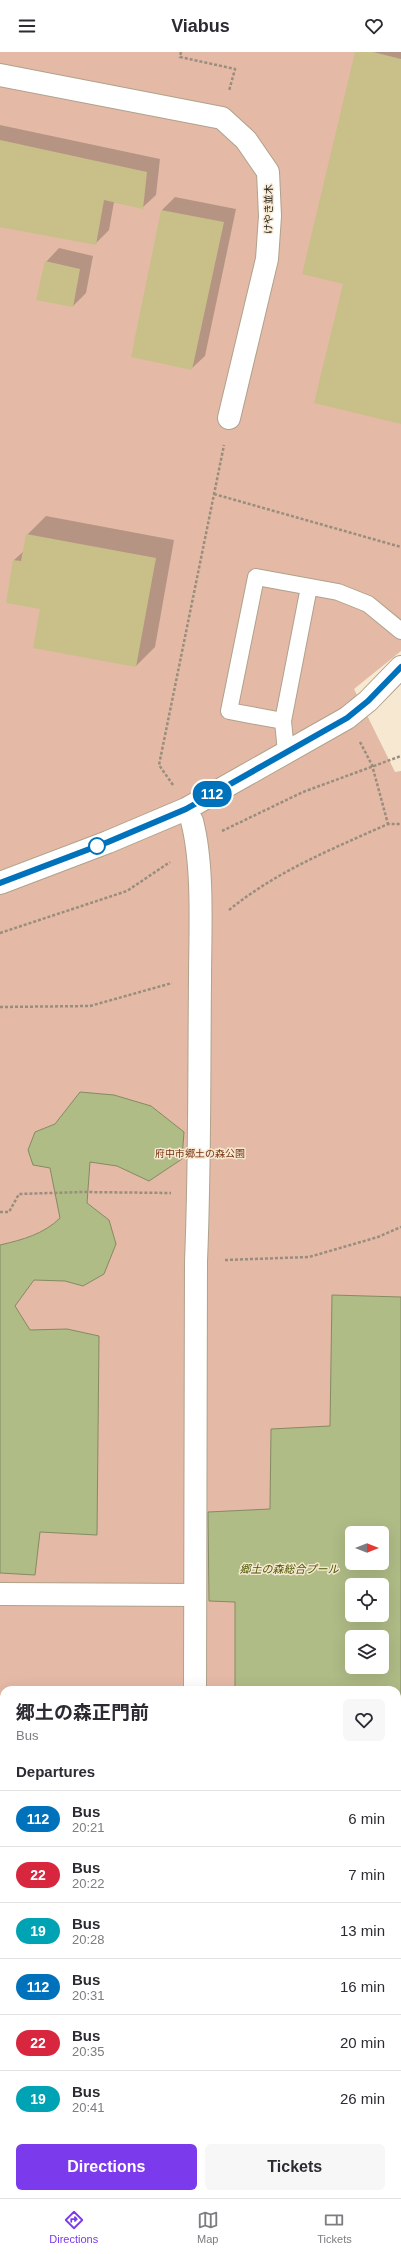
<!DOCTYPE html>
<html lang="en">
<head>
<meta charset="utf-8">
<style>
	:root { --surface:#fff; --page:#f7f7f7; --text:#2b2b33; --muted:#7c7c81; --line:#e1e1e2; --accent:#7c3aed }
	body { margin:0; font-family:Arial,"Noto Sans JP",sans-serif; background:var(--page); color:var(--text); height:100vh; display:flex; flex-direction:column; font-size:15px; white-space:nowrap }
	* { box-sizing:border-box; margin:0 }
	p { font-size:13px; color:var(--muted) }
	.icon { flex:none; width:22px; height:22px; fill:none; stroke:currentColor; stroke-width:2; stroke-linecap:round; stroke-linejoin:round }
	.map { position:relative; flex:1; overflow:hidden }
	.sheet { position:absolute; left:0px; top:1634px; width:401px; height:512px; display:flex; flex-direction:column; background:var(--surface); border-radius:12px 12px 0 0; box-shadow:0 4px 16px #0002 }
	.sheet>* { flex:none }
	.badge { padding:0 8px; border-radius:13px; font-size:14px; line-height:26px }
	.needle { width:26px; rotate:90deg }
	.fabs { position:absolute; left:345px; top:1474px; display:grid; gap:8px }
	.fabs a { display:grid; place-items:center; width:44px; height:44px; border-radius:6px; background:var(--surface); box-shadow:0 4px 16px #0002; font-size:20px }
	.map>.badge { position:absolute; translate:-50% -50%; box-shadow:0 0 0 2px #fff }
	h2 { padding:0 16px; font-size:15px; line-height:36px }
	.round { display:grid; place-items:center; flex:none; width:42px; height:42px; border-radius:6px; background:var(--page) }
	.head { display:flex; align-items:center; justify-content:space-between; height:68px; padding:0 16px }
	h1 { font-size:19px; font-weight:700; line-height:30px }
	.cta { display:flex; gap:8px; margin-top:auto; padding:8px 16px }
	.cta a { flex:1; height:46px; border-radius:6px; background:var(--accent); color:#fff; font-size:16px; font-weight:700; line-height:46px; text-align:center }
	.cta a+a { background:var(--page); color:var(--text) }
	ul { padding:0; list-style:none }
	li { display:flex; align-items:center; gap:12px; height:56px; padding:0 16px; border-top:1px solid var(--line) }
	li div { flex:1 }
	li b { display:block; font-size:15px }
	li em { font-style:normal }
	li .badge { min-width:44px; font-weight:700; text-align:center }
	header { display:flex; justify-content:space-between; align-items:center; height:52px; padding:0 16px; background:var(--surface); font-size:18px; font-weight:700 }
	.tab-bar { display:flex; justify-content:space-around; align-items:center; height:56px; border-top:1px solid var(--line); background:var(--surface); font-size:11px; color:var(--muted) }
	.tab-bar a { display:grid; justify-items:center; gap:2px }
	.tab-bar .active { color:var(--accent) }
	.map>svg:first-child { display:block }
	.green { fill:#e4b9a6; fill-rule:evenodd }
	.water { fill:#afbc86; stroke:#848b63; fill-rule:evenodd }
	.shadow { fill:#0003 }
	.building { fill:#c8c088 }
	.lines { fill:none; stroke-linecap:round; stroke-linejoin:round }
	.service-casing { stroke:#afa28c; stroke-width:18 }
	.pedestrian-casing { stroke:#afa28c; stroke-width:24 }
	.tertiary-casing { stroke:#afa28c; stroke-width:24 }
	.path { stroke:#998e7e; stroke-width:2.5; stroke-dasharray:3 2; stroke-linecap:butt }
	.service { stroke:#fff; stroke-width:16 }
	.pedestrian { stroke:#fff; stroke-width:22 }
	.tertiary { stroke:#fff; stroke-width:22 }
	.line-casing { stroke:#fff; stroke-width:9 }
	.line { stroke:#0072bc; stroke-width:6 }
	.stop-dot { fill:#fff; stroke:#0072bc; stroke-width:2 }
	.labels { text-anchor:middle; stroke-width:3; stroke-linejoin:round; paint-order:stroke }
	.street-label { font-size:10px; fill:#1e1911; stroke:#f6e8d1 }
	.park-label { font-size:10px; fill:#753210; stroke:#f6e8d1 }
	.water-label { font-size:11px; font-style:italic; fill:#4b5900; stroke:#f6e8d1 }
</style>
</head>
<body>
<header><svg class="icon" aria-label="menu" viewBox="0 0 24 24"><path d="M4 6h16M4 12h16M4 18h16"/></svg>Viabus<svg class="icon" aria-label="heart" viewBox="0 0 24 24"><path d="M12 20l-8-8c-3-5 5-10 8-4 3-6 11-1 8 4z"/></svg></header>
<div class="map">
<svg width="401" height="2146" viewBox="0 0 401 2146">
	<rect width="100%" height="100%" fill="#f6e8d1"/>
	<path class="green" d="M 0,0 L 401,0 L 401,599 L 354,637 L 395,720 L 401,719 L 401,2146 L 0,2146 ZM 352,1481 L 382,1481 L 382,1511 L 352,1511 ZM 352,1533 L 382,1533 L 382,1563 L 352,1563 ZM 352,1585 L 382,1585 L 382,1615 L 352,1615 ZM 4,1638 L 397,1638 L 397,2142 L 4,2142 Z"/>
	<path class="water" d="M 80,1040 L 114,1043 L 151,1054 L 184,1080 L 182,1107 L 149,1129 L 117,1114 L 90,1110 L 87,1151 L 109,1168 L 116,1192 L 104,1222 L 83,1234 L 65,1229 L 34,1228 L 15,1254 L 30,1278 L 67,1277 L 99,1284 L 97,1483 L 40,1480 L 35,1523 L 0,1521 L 0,1193 C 22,1188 44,1182 60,1166 L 50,1116 L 33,1113 L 28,1098 L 35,1080 L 55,1072 Z
		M 332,1243 L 401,1245 L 401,1890 L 397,1891 L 397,1638 L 235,1638 L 235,1550 L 209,1549 L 208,1460 L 270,1457 L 271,1377 L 330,1374 ZM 352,1481 L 382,1481 L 382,1511 L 352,1511 ZM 352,1533 L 382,1533 L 382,1563 L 352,1563 ZM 352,1585 L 382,1585 L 382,1615 L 352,1615 Z"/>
	<path class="shadow" d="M 356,0 L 401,0 L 401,371 L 344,231 Z
		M 0,73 L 160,107 L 156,143 L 142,156 L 114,150 L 109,178 L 96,191 L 0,174 Z
		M 175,145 L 236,157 L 205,304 L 191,317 L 162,158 Z
		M 59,196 L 93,204 L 86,241 L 73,254 L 46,210 Z
		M 46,464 L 174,488 L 155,595 L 136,614 L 41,556 L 7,550 L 14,508 L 24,499 L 27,483 Z
		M 0,1716 L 4,1716 L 4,2142 L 145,2142 L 145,2146 L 0,2146 Z"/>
	<path class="building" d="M 355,0 L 373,0 L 401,7 L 401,372 L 314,351 L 343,232 L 302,222 Z
		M 0,88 L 147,120 L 143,157 L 104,148 L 96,193 L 0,175 Z
		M 161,158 L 224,170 L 192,318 L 131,305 Z
		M 45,209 L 80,217 L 73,255 L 36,248 Z
		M 26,482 L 156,506 L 136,615 L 33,596 L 40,557 L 6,551 L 13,508 L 21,509 Z
		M 0,1735 L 4,1735 L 4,2142 L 126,2142 L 126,2146 L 0,2146 Z"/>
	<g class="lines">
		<g class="service-casing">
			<path id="service" d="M 283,669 L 229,659 L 256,525 L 338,540 L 368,552 L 401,579
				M 286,700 L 283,669 L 309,535"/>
		</g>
		<g class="pedestrian-casing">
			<path id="pedestrian" d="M 0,23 L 222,66 L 246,88 L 268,120 L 270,164 L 267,207 L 229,366
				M 192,769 C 204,815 200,881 200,929 C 199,1022 200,1115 196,1209 L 195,1638
				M 0,1542 L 195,1543
				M 0,1685 L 4,1685
				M 195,2142 L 195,2146"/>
		</g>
		<g class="tertiary-casing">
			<path id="tertiary" d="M 0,831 L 108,790 L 186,757 L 347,666 L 368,649 L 401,615"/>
		</g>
		<path class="path" d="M 181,0 L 180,5 L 235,17 L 229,39
			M 214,442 L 401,495
			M 360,690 L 372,713 L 388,772
			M 173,733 L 159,713 L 224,393
			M 222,779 L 303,740 L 401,704
			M 229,858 C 277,819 332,797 388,772 L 401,772
			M 0,881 L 127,839 L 170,810
			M 0,955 L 90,954 L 172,931
			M 0,1160 L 9,1160 L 19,1142 L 83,1140 L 171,1141
			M 225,1208 L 309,1205 L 378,1185 L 401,1175
			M 397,1939 L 401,1939
			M 397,2072 L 401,2072
			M 256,2142 L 256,2146
			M 276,2142 L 276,2146
			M 301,2142 L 301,2146
			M 383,2142 L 383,2146"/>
		<use href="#service" class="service"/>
		<use href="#pedestrian" class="pedestrian"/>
		<use href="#tertiary" class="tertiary"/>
	</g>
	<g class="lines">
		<g class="line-casing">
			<path id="line" d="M 0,831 L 108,790 L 186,757 L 347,666 L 368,649 L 401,615"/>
		</g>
		<use href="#line" class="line"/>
	</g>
	<circle class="stop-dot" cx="97" cy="794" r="8"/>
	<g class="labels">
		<g class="street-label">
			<text transform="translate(268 157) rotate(-90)" y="4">けやき並木</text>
		</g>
		<g class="park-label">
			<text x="200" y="1105">府中市郷土の森公園</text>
		</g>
		<g class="water-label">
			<text x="289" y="1521">郷土の森総合プール</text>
		</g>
	</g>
</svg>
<div class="fabs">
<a><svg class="needle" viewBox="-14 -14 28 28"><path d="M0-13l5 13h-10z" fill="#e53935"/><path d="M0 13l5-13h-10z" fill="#7c7c81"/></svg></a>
<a><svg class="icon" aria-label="locate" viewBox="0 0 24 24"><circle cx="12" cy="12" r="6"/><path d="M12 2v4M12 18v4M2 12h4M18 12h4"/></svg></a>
<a><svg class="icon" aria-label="layers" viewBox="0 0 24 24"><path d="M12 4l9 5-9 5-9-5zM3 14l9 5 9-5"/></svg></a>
</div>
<b class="badge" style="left:212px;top:742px;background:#0072bc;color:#fff">112</b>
<section class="sheet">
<div class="head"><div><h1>郷土の森正門前</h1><p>Bus</p></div><a class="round"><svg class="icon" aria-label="heart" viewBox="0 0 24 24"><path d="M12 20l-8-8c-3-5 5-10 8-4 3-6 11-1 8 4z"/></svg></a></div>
<h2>Departures</h2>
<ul>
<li><span class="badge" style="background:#0072bc;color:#fff">112</span><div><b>Bus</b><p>20:21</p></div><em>6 min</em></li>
<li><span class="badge" style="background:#d7263d;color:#fff">22</span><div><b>Bus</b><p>20:22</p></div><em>7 min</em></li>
<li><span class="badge" style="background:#00a3b4;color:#fff">19</span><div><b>Bus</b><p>20:28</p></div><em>13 min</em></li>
<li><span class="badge" style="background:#0072bc;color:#fff">112</span><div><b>Bus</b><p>20:31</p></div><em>16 min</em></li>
<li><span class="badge" style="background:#d7263d;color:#fff">22</span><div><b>Bus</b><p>20:35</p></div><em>20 min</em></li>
<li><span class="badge" style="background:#00a3b4;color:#fff">19</span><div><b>Bus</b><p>20:41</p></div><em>26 min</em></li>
</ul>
<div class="cta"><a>Directions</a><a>Tickets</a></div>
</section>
</div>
<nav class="tab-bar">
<a class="active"><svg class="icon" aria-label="directions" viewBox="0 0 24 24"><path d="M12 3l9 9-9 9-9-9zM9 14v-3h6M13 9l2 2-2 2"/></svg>Directions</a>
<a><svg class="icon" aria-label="map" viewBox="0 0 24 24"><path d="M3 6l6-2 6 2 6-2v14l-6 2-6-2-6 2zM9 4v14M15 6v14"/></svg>Map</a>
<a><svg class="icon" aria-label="tickets" viewBox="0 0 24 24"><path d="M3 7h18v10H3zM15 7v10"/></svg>Tickets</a>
</nav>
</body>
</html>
